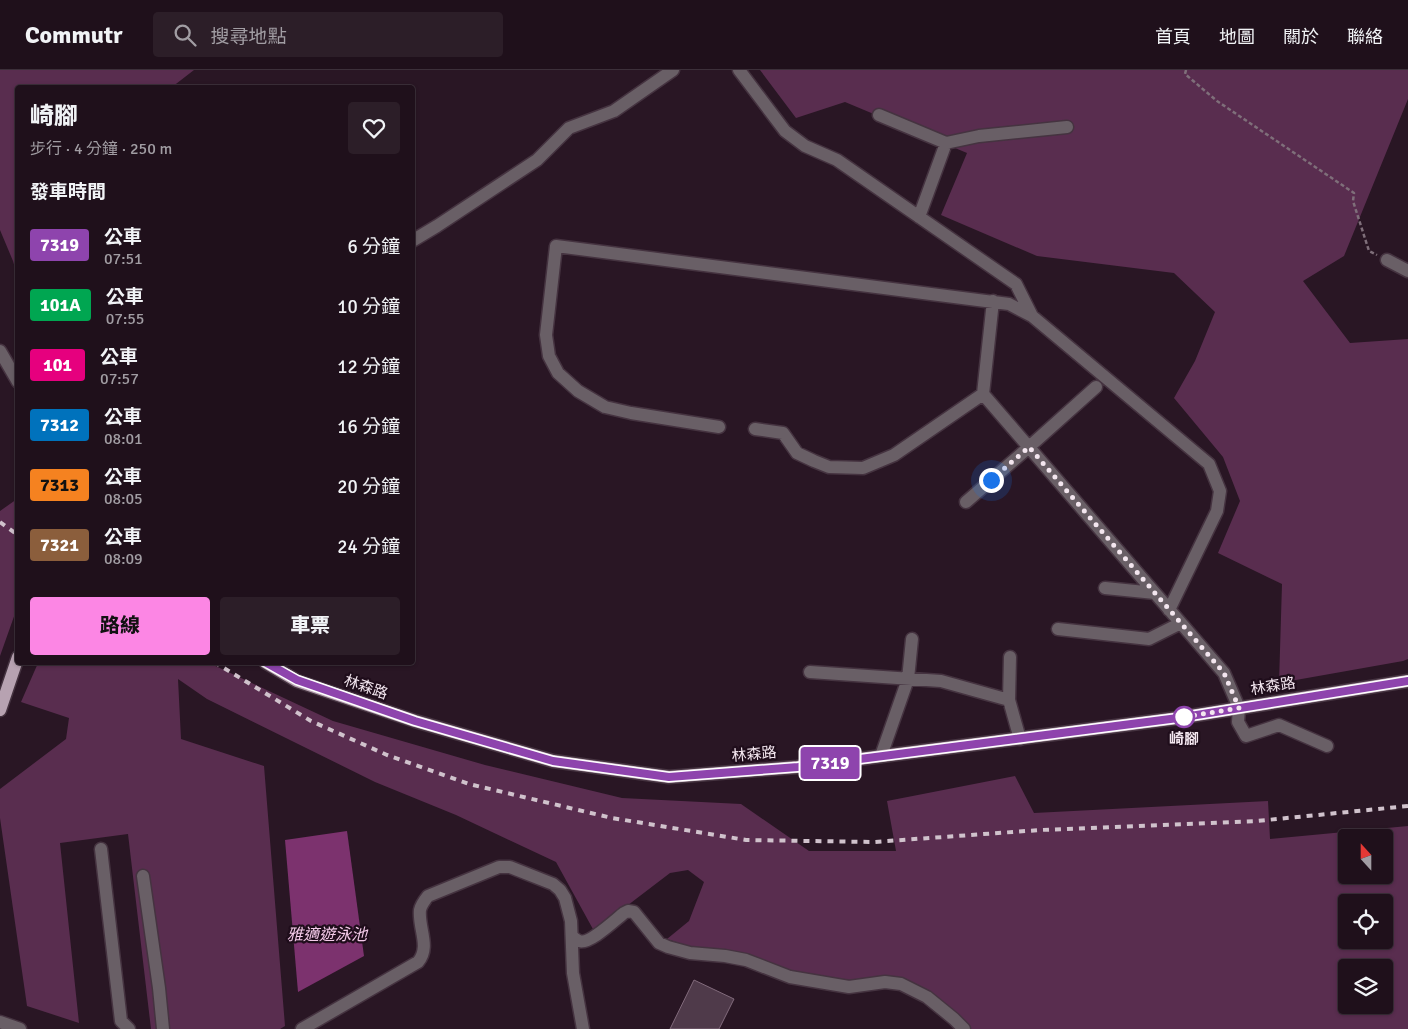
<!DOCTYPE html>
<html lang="zh-TW">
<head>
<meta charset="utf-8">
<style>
	:root { --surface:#1f101b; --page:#2c1e28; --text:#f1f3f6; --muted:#a19da3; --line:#3c303a; --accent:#fc86e4 }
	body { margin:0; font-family:Signika,"Noto Sans TC",sans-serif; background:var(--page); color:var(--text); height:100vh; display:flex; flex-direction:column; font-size:19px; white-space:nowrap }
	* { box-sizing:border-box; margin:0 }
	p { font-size:16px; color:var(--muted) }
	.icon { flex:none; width:28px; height:28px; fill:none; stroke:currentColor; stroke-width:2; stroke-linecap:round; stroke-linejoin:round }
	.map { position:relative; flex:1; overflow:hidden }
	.drawer { position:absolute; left:15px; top:15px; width:400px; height:580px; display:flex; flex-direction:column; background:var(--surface); border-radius:5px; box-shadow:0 1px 4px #0004,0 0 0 1px var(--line) }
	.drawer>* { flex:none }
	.badge { padding:0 10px; border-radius:4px; font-size:18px; line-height:32px }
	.needle { width:32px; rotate:339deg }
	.buttons { position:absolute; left:1338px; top:759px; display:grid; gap:10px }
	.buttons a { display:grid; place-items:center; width:55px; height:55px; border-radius:5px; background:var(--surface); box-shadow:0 1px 4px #0004,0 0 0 1px var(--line); font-size:25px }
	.you { position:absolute; width:25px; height:25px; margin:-12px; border:4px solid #fff; border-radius:50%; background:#1a73e8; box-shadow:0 0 0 8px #1a73e833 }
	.map>.badge { position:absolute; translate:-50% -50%; box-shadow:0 0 0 2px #fff }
	h2 { padding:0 15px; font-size:19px; line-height:45px }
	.round { display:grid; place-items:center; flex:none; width:52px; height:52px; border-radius:5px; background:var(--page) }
	.head { display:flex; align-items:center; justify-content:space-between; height:85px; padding:0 15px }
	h1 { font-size:24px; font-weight:800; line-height:38px }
	.primary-button { display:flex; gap:10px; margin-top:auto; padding:10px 15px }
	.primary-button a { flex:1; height:58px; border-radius:5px; background:var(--accent); color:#111; font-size:20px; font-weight:800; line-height:58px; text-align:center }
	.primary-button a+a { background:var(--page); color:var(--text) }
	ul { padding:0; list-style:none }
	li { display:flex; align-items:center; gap:15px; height:60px; padding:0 15px }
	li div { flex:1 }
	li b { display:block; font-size:19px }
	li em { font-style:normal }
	li .badge { min-width:55px; font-weight:700; text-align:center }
	header { display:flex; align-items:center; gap:30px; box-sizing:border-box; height:70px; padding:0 25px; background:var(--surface); border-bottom:1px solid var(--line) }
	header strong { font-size:24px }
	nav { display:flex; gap:28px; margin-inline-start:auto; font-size:18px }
	.search { width:350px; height:45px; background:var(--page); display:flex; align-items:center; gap:12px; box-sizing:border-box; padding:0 18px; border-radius:5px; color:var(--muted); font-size:19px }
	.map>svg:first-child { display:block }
	.green { fill:#592d4f; fill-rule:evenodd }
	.water { fill:#7c326e }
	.building { fill:#4f3a4a; stroke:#826b7c }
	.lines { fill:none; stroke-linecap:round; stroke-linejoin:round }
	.minor-casing { stroke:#453340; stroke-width:15 }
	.major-casing { stroke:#453340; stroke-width:15 }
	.path { stroke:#7f6f7a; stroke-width:2.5; stroke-dasharray:4 2.5; stroke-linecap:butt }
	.minor { stroke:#695f66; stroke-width:12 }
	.major { stroke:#b7a2b1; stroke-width:12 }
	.rail { stroke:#d0c2cc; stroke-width:4; stroke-dasharray:6 6; stroke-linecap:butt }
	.line-casing { stroke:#fff; stroke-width:11 }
	.line { stroke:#8e44ad; stroke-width:8 }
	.walk { stroke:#f3e6ef; stroke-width:5; stroke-dasharray:0 9 }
	.stop-dot { fill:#fff; stroke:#8e44ad; stroke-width:2.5 }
	.labels { text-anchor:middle; stroke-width:4.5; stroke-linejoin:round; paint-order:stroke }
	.street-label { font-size:15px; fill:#f3e6ef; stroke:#1f0d1b }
	.stop-label { font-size:15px; font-weight:bold; fill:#f3e6ef; stroke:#1f0d1b }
	.water-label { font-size:16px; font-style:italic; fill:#f6cceb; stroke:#1f0d1b }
</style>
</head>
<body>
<header>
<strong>Commutr</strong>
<div class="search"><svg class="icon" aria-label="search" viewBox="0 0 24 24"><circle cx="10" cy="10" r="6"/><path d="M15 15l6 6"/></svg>搜尋地點</div>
<nav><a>首頁</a><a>地圖</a><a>關於</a><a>聯絡</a></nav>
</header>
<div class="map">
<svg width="1408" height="959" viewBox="0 0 1408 959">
	<rect width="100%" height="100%" fill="#291624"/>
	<path class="green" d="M 0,0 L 194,0 L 172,17 L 18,18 L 17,205 L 13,191 L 0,160 Z
		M 760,0 L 1408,0 L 1408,29 L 1344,186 L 1303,211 L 1350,273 L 1408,269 L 1408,589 L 1403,591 L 1279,613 L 1282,514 L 1218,483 L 1240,431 L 1223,387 L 1174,328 L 1195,291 L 1215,242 L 1174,203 L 1037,186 L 941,145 L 967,83 L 845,32 L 796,48 Z
		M 17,429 L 17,538 L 0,586 L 0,441 Z
		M 207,592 L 333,651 L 485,695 L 622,728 L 741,734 L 809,781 L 896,781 L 887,731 L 1015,706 L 1034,743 L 1268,731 L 1270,769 L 1408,756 L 1408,959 L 970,959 L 930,924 L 849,912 L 790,901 L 749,885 L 728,880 L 691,877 L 667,869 L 689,851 L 704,812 L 688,800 L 670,803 L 594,861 L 556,792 L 456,745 L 375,712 L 207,629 L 178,609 L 181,669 L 264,696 L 285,956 L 280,959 L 151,959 L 128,764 L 60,773 L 79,953 L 27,936 L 0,748 L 0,719 L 66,669 L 69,648 L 21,632 L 38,593 ZM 1346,768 L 1384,768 L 1384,805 L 1346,805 ZM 1346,832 L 1384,832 L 1384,870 L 1346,870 ZM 1346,898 L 1384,898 L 1384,935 L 1346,935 Z"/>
	<path class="water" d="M 347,761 L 364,886 L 298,922 L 285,770 Z"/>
	<path class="building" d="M 694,910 L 734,929 L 719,959 L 670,959 Z"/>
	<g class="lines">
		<g class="minor-casing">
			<path id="minor" d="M 739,0 L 785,61 L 805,76 L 837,90 L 1016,214 L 1032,246 L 1209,394 L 1220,421 L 1217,441 L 1169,540
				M 879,45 L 946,73 L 979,66 L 1067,57
				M 919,147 L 946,73
				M 412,171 L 437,156 L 537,90 L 569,58 L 614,41 L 673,0
				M 1387,190 L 1408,201
				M 0,281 L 18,312
				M 983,324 L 1224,603 L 1239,638 L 1238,652 L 1246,666 L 1279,655 L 1327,676
				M 719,357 L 631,343 L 605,337 L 578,321 L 558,303 L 549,286 L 546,265 L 556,176 L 1009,234 L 1032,246
				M 755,359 L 783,363 L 797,383 L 814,391 L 829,397 L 863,398 L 894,385 L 983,324 L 993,231
				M 966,432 L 1029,377 L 1096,317
				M 1105,518 L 1155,523
				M 1058,559 L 1149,569 L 1181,553
				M 810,602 L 941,611 L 1009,630 L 1020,669
				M 1009,630 L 1010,587
				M 881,686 L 908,609 L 912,569
				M 101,779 L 121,951 L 129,959
				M 143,806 L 159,918 L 163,959
				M 572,866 C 574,868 576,870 579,871 C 589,875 615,850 624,843 L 628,841 L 634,842 L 659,873 L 668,877 L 690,883 L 725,886 L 746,890 L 790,907 L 849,917 L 885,912 L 901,914 L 927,927 L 954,949 L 964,959
				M 0,952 L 20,959
				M 302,959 L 418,892 C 431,877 418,858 420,840 C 421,835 424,831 428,826 L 499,797 L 510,797 L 553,814 L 560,820 L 565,828 L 571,851 L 573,903 L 583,959"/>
		</g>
		<g class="major-casing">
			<path id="major" d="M 265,592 L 297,611 L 415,651 L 553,691 L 669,707 L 797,697 L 1178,648 L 1408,611
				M 0,640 L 18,587"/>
		</g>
		<path class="path" d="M 1186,0 L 1185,4 L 1217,31 L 1354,123 L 1353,131 L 1369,181 L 1377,185"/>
		<use href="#minor" class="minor"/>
		<use href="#major" class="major"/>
		<path class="rail" d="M 0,452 L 18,465
			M 214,592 L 311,651 L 387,685 L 469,714 L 612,748 L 746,770 L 874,772 L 1040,760 L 1257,751 L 1408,736"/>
	</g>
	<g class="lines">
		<g class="line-casing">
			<path id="line" d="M 265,592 L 297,610 L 415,651 L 536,686 L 553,691 L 669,707 L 798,697 L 1178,648 L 1408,611"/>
		</g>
		<use href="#line" class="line"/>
		<path class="walk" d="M 991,410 L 1029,377 L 1224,603 L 1239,638 L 1178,648 L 1184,647"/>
	</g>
	<circle class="stop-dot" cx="1184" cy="647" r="10"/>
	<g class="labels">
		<g class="street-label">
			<text transform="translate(1273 616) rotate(-9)" y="5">林森路</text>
			<text transform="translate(366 617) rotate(19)" y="5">林森路</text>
			<text transform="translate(754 684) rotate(-5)" y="5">林森路</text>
		</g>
		<g class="stop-label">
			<text x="1184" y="674">崎腳</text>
		</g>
		<g class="water-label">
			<text x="327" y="870">雅適遊泳池</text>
		</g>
	</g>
</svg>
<div class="buttons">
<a><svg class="needle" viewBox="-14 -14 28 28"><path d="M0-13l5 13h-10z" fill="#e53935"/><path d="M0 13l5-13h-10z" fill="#a19da3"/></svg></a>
<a><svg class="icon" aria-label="locate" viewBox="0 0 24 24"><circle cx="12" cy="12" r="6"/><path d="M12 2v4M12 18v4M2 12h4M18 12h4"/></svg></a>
<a><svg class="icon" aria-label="layers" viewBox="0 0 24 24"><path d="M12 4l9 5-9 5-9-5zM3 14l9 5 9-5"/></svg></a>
</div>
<div class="you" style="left:991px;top:410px"></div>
<b class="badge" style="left:830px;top:693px;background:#8e44ad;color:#fff">7319</b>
<section class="drawer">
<div class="head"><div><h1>崎腳</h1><p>步行 · 4 分鐘 · 250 m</p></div><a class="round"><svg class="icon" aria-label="heart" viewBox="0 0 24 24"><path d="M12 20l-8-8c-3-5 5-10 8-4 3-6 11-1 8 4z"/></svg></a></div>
<h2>發車時間</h2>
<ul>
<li><span class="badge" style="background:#8e44ad;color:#fff">7319</span><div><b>公車</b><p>07:51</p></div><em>6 分鐘</em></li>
<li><span class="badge" style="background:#00a651;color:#fff">101A</span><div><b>公車</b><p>07:55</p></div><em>10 分鐘</em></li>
<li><span class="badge" style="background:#e6007e;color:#fff">101</span><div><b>公車</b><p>07:57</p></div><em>12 分鐘</em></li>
<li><span class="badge" style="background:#0072bc;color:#fff">7312</span><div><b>公車</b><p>08:01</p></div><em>16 分鐘</em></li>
<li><span class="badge" style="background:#f58220;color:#111">7313</span><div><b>公車</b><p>08:05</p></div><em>20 分鐘</em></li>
<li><span class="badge" style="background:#8b5e3c;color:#fff">7321</span><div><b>公車</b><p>08:09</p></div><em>24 分鐘</em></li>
</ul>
<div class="primary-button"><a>路線</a><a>車票</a></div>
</section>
</div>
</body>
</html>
